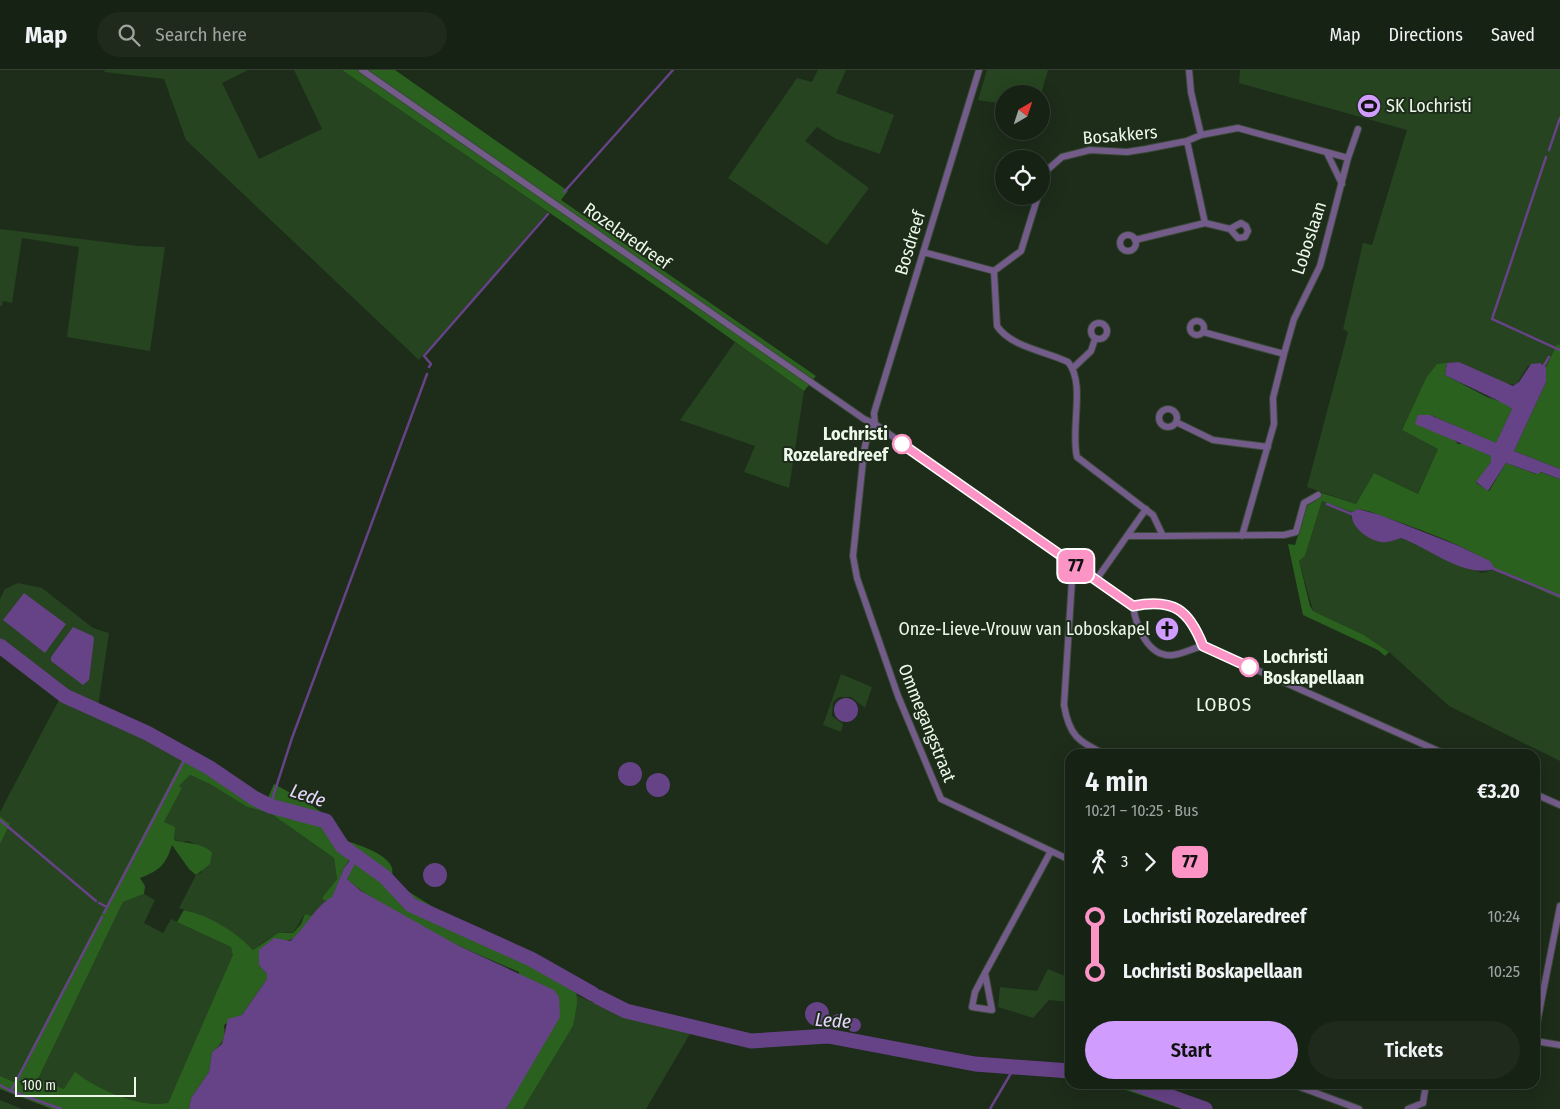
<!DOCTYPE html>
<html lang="en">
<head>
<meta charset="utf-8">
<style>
	:root { --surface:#162214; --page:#1f2a1d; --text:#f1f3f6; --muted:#9ea4a0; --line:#353f34; --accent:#d09dff }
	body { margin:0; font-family:"Fira Sans Condensed",sans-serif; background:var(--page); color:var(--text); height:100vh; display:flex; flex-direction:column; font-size:19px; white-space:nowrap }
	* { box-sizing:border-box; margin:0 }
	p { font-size:16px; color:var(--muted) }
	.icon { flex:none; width:28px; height:28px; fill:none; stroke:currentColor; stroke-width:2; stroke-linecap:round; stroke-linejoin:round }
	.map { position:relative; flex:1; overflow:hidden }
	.panel { position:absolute; left:1065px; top:679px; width:475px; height:340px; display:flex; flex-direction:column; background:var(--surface); border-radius:15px; box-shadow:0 5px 20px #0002,0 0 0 1px var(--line) }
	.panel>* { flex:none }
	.badge { padding:0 10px; border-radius:8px; font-size:18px; line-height:32px }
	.needle { width:32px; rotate:39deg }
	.fabs { position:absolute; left:995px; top:15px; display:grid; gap:10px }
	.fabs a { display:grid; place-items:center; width:55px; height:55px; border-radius:50%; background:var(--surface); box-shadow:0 5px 20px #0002,0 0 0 1px var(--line); font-size:25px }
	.scale { position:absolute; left:15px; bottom:12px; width:121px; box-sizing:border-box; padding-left:5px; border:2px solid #edf8eb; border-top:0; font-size:14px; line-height:18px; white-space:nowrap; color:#edf8eb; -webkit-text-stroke:4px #1d2d1a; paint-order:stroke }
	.map>.badge { position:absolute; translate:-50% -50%; box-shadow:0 0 0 2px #fff }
	.legs { display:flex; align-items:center; gap:8px; height:55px; padding:0 20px; font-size:16px }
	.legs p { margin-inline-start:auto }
	.overview { display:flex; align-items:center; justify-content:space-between; height:85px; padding:0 20px }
	h1 { font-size:28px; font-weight:600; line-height:38px }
	.primary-button { display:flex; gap:10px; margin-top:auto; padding:10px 20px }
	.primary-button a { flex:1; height:58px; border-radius:30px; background:var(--accent); color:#111; font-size:20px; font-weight:600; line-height:58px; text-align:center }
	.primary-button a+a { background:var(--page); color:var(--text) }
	ul { padding:0 20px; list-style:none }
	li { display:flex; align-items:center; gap:18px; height:55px; font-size:19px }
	li i { display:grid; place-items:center; width:8px; height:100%; margin:0 6px; background:currentColor }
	li i::after { content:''; width:12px; height:12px; margin:-6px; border:4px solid; border-radius:50%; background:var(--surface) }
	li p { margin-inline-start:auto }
	li:first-child i { background:linear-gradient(#0000 50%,currentColor 0) }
	li:last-child i { background:linear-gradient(currentColor 50%,#0000 0) }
	header { display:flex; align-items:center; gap:30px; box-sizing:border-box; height:70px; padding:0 25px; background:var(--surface); border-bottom:1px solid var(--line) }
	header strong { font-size:24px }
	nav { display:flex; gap:28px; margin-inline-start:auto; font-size:18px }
	.search { width:350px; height:45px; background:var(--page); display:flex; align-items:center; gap:12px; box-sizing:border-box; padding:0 18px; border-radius:28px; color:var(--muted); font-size:19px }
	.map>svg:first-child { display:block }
	.green { fill:#25441f }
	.forest { fill:#2b611f }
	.water { fill:#664286 }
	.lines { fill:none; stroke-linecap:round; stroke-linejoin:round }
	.stream { stroke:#664286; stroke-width:2.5 }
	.river { stroke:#664286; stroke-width:15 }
	.street-casing { stroke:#3a4937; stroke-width:8 }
	.street { stroke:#735b8a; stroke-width:6 }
	.line-1-casing { stroke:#fff; stroke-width:11 }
	.line-1 { stroke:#fc95c5; stroke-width:8 }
	.stop-1-dot { fill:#fff; stroke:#fc95c5; stroke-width:2.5 }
	.labels { text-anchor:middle; stroke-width:4; stroke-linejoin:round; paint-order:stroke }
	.poi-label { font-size:18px; fill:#edf8eb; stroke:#1d2d1a; text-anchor:start }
	.street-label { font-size:18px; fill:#edf8eb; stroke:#1d2d1a }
	.stop-label { font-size:18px; font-weight:bold; fill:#edf8eb; stroke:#1d2d1a; text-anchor:end }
	.neighbourhood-label { font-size:19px; letter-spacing:1px; fill:#edf8eb; stroke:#1d2d1a }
	.water-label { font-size:19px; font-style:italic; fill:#ead7ff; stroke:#1d2d1a }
</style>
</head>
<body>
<header>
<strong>Map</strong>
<div class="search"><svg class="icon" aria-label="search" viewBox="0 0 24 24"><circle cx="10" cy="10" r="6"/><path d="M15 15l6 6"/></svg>Search here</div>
<nav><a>Map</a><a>Directions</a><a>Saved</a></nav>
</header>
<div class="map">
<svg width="1560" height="1039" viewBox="0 0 1560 1039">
	<rect width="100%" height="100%" fill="#1d2d1a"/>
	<path class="green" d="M 105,0 L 248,0 L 222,13 L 259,89 L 322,59 L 294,0 L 342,0 L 548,142 L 419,290 L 186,70 L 164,9 L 104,2 Z
		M 818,0 L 846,0 L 836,23 L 894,45 L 880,84 L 836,69 L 817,57 L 805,71 L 869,118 L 827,175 L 728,108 L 797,8 L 812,12 Z
		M 987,0 L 1048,0 L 1041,24 L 1004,24 L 1004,34 L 978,30 Z
		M 1240,0 L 1560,0 L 1560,275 L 1557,274 L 1546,297 L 1540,293 L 1528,296 L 1516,315 L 1502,313 L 1459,292 L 1437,295 L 1426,308 L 1402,360 L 1438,379 L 1418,424 L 1374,403 L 1356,434 L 1307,417 L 1348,262 L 1343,259 L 1363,173 L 1372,175 L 1407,60 L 1239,13 Z
		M 0,159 L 138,176 L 165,177 L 150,281 L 67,267 L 79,177 L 22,168 L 12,233 L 3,231 L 2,236 L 0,236 Z
		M 735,272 L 804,321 L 789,418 L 744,402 L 755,376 L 680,350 Z
		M 1322,431 L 1352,442 L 1351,447 C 1366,466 1375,477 1401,468 L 1482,503 L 1495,499 L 1560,529 L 1560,691 L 1449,636 L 1389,582 L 1364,565 L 1313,541 L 1299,491 L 1305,486 Z
		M 18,513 L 42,518 L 93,558 L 109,563 L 98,637 L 69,622 L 0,571 L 0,529 L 5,519 Z
		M 841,604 L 872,617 L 865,638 L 851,627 L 839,627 L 833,632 L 832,646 L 843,654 L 841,662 L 823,655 Z
		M 60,628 L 118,654 L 183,688 L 14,1012 L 0,1006 L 0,774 L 10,754 L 0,746 L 0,742 Z
		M 190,705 L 210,714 L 247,737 L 270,743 L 334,788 L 337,809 L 323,828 L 325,831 L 313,846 L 305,844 L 293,863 C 277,860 265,871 253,880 C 233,859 207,847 179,838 L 196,805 L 202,802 L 201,777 L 188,771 L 182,772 L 173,769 L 164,752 L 182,718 L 179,716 Z
		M 144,824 L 155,830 L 144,853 L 163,863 L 171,849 L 231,877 L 234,885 L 168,1033 L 160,1038 L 139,1036 L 98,1021 L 64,1019 L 38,1009 L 123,832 Z
		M 1048,899 L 1070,908 L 1070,932 L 1049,930 L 1033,948 L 998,937 L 1000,917 L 1037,921 Z
		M 576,925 L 631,949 L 691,962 L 646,1039 L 523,1039 L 573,956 Z
		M 0,1030 L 22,1039 L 0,1039 Z"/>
	<path class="forest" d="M 342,0 L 395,0 L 568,121 L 561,130 L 816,306 L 804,321 L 675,229 Z
		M 1557,274 L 1560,275 L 1560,399 L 1514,381 L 1546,312 L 1546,297 Z
		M 1447,293 L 1445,305 L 1487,327 L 1508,334 L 1512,339 L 1496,374 L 1431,345 L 1458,374 L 1465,374 L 1491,386 L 1491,392 L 1476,413 L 1489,421 L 1506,393 L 1536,404 L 1540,402 L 1560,409 L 1560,529 L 1495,499 C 1482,479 1395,451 1368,441 L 1358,439 L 1352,442 L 1322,431 L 1305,486 L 1299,491 L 1310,536 L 1313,541 L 1364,565 L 1389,582 L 1385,586 L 1378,580 L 1303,545 L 1288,474 L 1295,475 L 1307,436 L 1316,430 L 1319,422 L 1356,434 L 1374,403 L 1418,424 L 1438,379 L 1402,360 L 1426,308 L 1437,294 Z
		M 183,688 L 240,720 L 246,716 L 267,730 L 274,714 C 301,729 331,742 346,771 C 358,774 389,785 392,798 C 393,802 392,807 392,810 L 395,813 L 438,840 L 528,881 L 576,910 L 577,934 L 573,956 L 523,1039 L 506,1039 L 519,1014 L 519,902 C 461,877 394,850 347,809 L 350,789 L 344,798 L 332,828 L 325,831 L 322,828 L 337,809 L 334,788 L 270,743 L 247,737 L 210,714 L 190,705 L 179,716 L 182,718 L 164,752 L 175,757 L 174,770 C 185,774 203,772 212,783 L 210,794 L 196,805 L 189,799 L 172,775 C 165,796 160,800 140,808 L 145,816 L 144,824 L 123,832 L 38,1009 L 64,1019 L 75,1002 C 96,1019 141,1039 168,1033 L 233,885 L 231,877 L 177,852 L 184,840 C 210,846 235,861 253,880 L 278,863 L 293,863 L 301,854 L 305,844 L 313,846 C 306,856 297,871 284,871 L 259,895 L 267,904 L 267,909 L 242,945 L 224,955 C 226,969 222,974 212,982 L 209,1002 L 191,1028 L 189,1039 L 52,1039 L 0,1019 L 0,1006 L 14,1012 Z
		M 0,746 L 10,754 L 0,774 Z
		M 1108,1014 L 1125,1014 L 1197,1039 L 1182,1039 Z"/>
	<path class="water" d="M 1459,292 L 1513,316 L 1519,312 L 1531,294 L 1540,293 L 1546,297 L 1546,312 L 1514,381 L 1560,399 L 1560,409 L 1541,402 L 1537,404 L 1506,393 L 1488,421 L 1476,412 L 1491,392 L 1491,386 L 1415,354 L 1418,345 L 1430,345 L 1496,373 L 1512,339 C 1508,334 1456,311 1445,305 L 1447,293 Z
		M 1358,439 L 1380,445 L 1459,476 L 1490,491 L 1495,499 C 1463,508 1431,479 1401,468 C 1395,470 1388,473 1381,472 C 1368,470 1349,456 1352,442 Z
		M 24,523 L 66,554 L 45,583 L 3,550 Z
		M 73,557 L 93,566 L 94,569 L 89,610 L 83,615 L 51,591 L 51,587 Z
		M834 640a12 12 0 1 1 24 0a12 12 0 1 1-24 0Z
		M618 704a12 12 0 1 1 24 0a12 12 0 1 1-24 0Z
		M646 715a12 12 0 1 1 24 0a12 12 0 1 1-24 0Z
		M 351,789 L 357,790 L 347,809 L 361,821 L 457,875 L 554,920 L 559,927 L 560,947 L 506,1039 L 189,1039 L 191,1028 L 209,1002 L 212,982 L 222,974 L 228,949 L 242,945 L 267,909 L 267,904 L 259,895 L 259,880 L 274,868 L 290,871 C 305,859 315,836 332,827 L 344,798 Z
		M423 805a12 12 0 1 1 24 0a12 12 0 1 1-24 0Z
		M805 944a12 12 0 1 1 24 0a12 12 0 1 1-24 0Z
		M831 951a7 7 0 1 1 14 0a7 7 0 1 1-14 0Z
		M847 955a7 7 0 1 1 14 0a7 7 0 1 1-14 0Z"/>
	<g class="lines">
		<path class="stream" d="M 1549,80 L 1560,48
			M 1546,87 L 1492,249 L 1560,280
			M 564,122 L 673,0
			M 429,297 L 431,294 L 424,286 L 548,144
			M 1543,297 L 1549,287
			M 1327,434 L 1354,445
			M 1494,499 L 1560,526
			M 270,736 L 292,668 L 427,304
			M 0,750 L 96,831
			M 353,791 L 356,785
			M 99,833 L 107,837
			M 104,843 L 187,685
			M 0,1015 L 11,1021
			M 61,1039 L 11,1021 L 102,847
			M 990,1039 L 1014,998"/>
		<path class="river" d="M 0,576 L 65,626 L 147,663 L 210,698 L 254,728 L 270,736 L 326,751 L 342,776 L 385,807 L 411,835 L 531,889 L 593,924
			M 598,927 L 626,941 L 751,971 L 828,966 L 975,994 L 1070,1001
			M 1135,1014 L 1205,1039"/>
		<g class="street-casing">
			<path id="street" d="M 362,0 L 864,349 L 875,354 L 1133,536 C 1173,528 1189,540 1203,576
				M 1189,0 L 1191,22 L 1201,65
				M 1327,83 L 1342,114
				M 1041,116 L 1046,101 L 1062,87 L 1090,80 L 1127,82 L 1146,79 L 1187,71 L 1201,65 L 1238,58 L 1348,88
				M 1205,153 L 1230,159
				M 1241,153 L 1246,156 L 1248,161 L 1245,167 L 1238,168 L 1230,159 Z
				M1120 173a8 8 0 1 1 16 0a8 8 0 1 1-16 0Z
				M 1135,170 L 1205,153 L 1187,71
				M 923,182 L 994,201
				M 994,201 L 997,256 C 1011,277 1045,281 1068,292 C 1086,313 1070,359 1077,387 L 1153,445 L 1163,466 L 1127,466
				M 994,201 L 1021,181 L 1038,126
				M1190 258a7 7 0 1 1 14 0a7 7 0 1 1-14 0Z
				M1091 261a8 8 0 1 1 16 0a8 8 0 1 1-16 0Z
				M 1203,262 L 1284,284
				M 1073,298 L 1091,281 L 1095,269
				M1159 348a9 9 0 1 1 18 0a9 9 0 1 1-18 0Z
				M 1176,352 L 1213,370 L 1268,377
				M 875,354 L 868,363 L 864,381 L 853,486 L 857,508 L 898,626 L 941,729 L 1070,790
				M 875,354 L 874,343 L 979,0
				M 1163,466 L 1284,465 L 1296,462 L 1304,433 L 1318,425
				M 1242,466 L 1274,354 L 1273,328 L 1284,284 L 1294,249 L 1320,196 L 1348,88 L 1358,59
				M 1073,494 L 1064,635 C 1069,665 1078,672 1105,684
				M 1096,510 L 1146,439
				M 1133,536 C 1136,556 1148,588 1173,585 C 1183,584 1193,578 1203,576 L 1445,684
				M 1535,724 L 1560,735
				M 985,903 L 992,940 L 972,937 L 975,922 L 985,903 L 1051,781
				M 1535,963 L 1560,836
				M 1535,971 L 1560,975
				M 1292,1014 L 1359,1039
				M 1423,1033 L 1426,1014
				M 1408,1039 L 1423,1033"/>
		</g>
		<use href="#street" class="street"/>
	</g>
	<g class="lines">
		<g class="line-1-casing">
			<path id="line-1" d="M 902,374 L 1133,536 C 1174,528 1189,540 1203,576 L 1249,597"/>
		</g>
		<use href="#line-1" class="line-1"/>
	</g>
	<defs>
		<g id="stadium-disc" transform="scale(1.25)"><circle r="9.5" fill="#d09dff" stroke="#1d2d1a"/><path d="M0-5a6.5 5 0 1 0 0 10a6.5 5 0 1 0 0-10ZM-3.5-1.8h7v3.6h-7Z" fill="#111"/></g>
		<g id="church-disc" transform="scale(1.25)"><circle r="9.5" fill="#d09dff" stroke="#1d2d1a"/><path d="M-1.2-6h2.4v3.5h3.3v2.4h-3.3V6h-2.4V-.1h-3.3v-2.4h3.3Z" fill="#111"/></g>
	</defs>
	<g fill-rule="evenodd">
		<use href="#stadium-disc" x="1369" y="36"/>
		<use href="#church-disc" x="1167" y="559"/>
	</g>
	<g class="stop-1-dot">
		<circle cx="902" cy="374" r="9"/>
		<circle cx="1249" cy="597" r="9"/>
	</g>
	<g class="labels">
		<g class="poi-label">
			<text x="1386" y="42">SK Lochristi</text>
			<text x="1150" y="565" text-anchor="end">Onze-Lieve-Vrouw van Loboskapel</text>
		</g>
		<g class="street-label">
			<text transform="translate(1120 65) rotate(-5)" y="6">Bosakkers</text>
			<text transform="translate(627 166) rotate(35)" y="6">Rozelaredreef</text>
			<text transform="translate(1309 168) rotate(-72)" y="6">Loboslaan</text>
			<text transform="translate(910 173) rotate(-73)" y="6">Bosdreef</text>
			<text transform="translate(927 653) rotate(68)" y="6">Ommegangstraat</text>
		</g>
		<g class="stop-label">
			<text x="888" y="370">Lochristi<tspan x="888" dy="21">Rozelaredreef</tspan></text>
			<text x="1263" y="593" text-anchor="start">Lochristi<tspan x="1263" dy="21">Boskapellaan</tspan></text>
		</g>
		<g class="neighbourhood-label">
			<text x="1224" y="641">LOBOS</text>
		</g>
		<g class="water-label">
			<text transform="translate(308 725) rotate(19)" y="7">Lede</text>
			<text transform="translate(833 950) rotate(4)" y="7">Lede</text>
		</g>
	</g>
</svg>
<div class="fabs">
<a><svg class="needle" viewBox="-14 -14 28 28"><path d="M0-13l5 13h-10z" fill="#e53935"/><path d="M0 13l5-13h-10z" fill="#9ea4a0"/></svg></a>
<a><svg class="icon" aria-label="locate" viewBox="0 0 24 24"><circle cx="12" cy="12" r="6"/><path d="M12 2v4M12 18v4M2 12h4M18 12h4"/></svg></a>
</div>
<div class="scale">100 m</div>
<b class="badge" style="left:1076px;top:496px;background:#fc95c5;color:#111">77</b>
<section class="panel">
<div class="overview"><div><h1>4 min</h1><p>10:21 – 10:25 · Bus</p></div><b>€3.20</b></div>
<div class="legs"><svg class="icon" aria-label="walk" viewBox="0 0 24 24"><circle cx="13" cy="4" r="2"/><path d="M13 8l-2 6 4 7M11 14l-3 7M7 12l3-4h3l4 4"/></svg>3<svg class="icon" aria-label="forward" viewBox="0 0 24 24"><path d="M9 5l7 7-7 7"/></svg><b class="badge" style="background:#fc95c5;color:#111">77</b></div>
<ul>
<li><i style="color:#fc95c5"></i><b>Lochristi Rozelaredreef</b><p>10:24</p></li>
<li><i style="color:#fc95c5"></i><b>Lochristi Boskapellaan</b><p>10:25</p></li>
</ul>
<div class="primary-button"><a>Start</a><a>Tickets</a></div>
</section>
</div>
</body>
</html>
